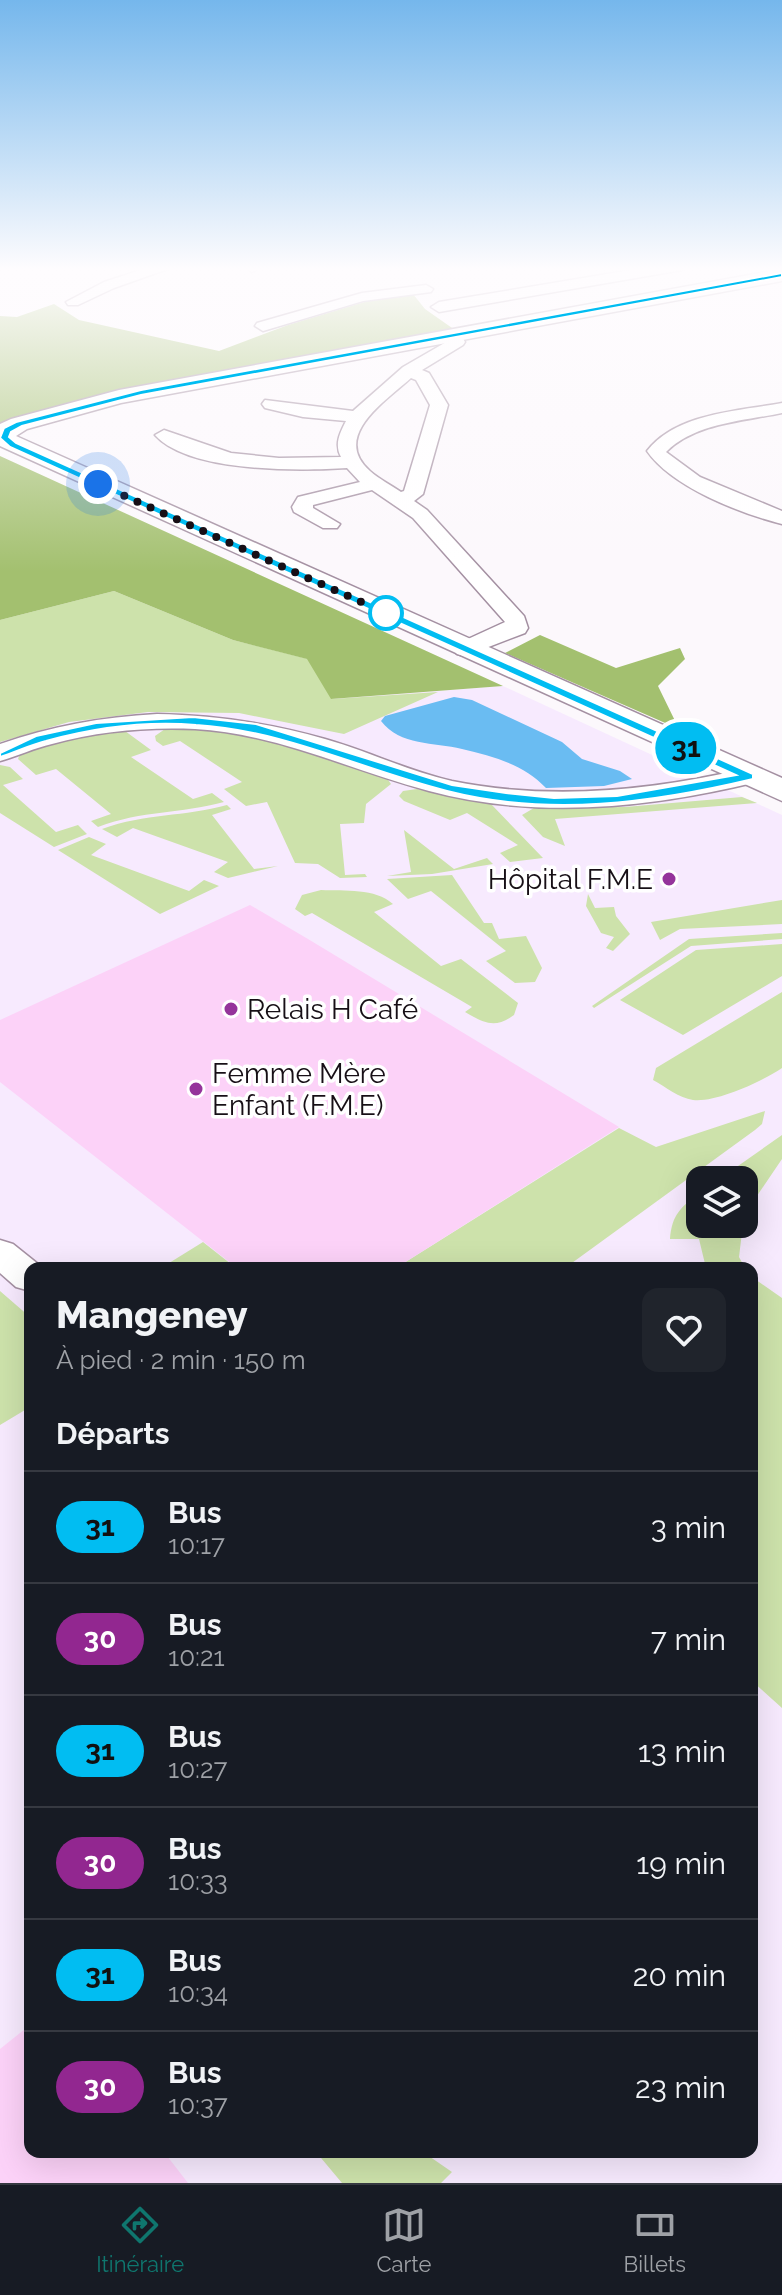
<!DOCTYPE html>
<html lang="fr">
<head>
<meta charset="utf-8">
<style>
	:root { --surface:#171b24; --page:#20242c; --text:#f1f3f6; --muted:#9ea1a6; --line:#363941; --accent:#0f766e }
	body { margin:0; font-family:Raleway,sans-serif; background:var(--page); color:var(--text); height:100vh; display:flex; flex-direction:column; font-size:30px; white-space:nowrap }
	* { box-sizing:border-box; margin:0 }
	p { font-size:26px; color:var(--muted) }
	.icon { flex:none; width:44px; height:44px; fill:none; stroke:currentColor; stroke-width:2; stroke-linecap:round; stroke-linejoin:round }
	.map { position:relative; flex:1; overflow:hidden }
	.sheet { position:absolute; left:24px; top:1262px; width:734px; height:896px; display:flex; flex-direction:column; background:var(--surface); border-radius:16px; box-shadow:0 8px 32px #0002 }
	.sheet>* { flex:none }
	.badge { padding:0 16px; border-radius:26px; font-size:28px; line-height:52px }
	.fabs { position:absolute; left:686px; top:1166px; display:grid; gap:16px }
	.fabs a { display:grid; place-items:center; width:72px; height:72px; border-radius:16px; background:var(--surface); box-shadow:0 8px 32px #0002; font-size:40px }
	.you { position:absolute; width:40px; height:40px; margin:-20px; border:6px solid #fff; border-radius:50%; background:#1a73e8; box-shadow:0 0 0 12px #1a73e833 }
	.map>.badge { position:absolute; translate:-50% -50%; box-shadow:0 0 0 4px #fff }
	h2 { padding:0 32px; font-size:30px; line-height:72px }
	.round { display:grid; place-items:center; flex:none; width:84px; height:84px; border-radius:16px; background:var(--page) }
	.headline { display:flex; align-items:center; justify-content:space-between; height:136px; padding:0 32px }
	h1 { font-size:38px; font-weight:800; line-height:60px }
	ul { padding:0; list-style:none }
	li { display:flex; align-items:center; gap:24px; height:112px; padding:0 32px; border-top:2px solid var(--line) }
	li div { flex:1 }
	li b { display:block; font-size:30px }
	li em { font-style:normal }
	li .badge { min-width:88px; font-weight:700; text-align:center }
	.menu { display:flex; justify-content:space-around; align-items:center; height:112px; border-top:2px solid var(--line); background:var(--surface); font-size:22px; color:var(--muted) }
	.menu a { display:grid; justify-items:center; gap:4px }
	.menu .selected { color:var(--accent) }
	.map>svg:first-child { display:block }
	.medical { fill:#f7eafe; fill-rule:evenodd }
	.green { fill:#cde2ab }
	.forest { fill:#a3c06f }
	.water { fill:#6abcf2 }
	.building { fill:#fcd2f8 }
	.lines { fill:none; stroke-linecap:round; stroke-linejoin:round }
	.minor-casing { stroke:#a490a2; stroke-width:3 }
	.tertiary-casing { stroke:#a490a2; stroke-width:3 }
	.minor { fill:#fff; fill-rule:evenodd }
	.tertiary { fill:#fff; fill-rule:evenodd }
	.line { fill:#01bdf2; stroke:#fff; stroke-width:2 }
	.walk { stroke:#170f16; stroke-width:8; stroke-dasharray:0 14.4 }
	.stop-dot { fill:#fff; stroke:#01bdf2; stroke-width:4 }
	.poi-dot { fill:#95349b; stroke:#fff; stroke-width:3 }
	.labels { text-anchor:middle; stroke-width:7; stroke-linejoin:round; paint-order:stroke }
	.poi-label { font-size:28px; fill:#170f16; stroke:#fff; text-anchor:start }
</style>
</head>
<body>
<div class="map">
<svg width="782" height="2183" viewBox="0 0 782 2183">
	<rect width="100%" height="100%" fill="#fcf8fc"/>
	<path class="medical" d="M 0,620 L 332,699 L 503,686 L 782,815 L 782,2183 L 0,2183 ZM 700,1180 L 744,1180 L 744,1224 L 700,1224 ZM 30,1268 L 752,1268 L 752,2152 L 30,2152 Z"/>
	<path class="green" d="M 114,591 L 233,640 L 308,659 L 332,699 L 438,692 L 344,734 L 239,713 L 148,712 L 69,722 L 0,742 L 0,620 Z
		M 178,727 C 251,730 317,754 386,777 L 391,784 L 366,804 L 364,823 L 340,824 L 345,875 L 365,874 L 367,877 L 340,878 L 318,864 L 295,863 L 267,802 L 246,806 L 224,789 L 242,782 L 180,741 L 163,746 L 156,741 L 155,736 L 165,729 Z
		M 117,730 L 125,731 L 151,750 L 131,757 L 193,799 L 212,793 L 224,802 C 180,814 143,810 98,827 L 91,821 L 111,814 L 56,769 L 36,775 L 18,759 L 20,754 L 60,740 Z
		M 0,765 L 10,767 L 23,779 L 3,785 L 56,832 L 78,825 L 87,834 L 54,847 L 0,813 Z
		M 417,789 L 491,804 L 543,858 L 510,862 L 500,853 L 518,845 L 467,813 L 450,820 L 404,801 L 399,796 L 403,791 Z
		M 742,797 L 757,803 L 555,819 L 565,846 L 543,837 L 522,815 L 534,808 L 625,807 Z
		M 227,805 L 231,809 L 212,815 L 254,869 L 278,866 L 228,878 L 214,872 L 228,862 L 133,828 L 117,837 L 102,829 C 146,813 184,817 227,805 Z
		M 404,830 L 454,869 L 487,858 L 493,864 L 432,874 L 387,876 L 411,872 Z
		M 89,837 L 106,844 L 91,855 L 189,891 L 204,880 L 219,886 L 160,914 L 58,850 Z
		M 452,875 L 484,923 L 492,923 L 499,939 L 526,936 L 542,968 L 535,982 L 515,983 L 486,961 L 506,951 L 431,891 L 408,899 L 387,879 Z
		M 321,890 C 345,891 375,888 393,904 L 374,912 L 441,966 L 461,959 L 518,1003 L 514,1015 C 495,1029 484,1023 465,1012 L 472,1007 L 312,913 L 305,916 L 295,909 L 302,895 Z
		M 588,894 L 595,908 L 614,907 L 616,916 L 630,934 L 613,951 L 606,948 L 614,937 L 601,933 L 586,906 Z
		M 782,900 L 782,924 L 680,929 L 660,940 L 651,922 Z
		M 782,933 L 782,939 L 691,946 L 594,1008 L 592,1006 L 689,939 Z
		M 782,944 L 782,976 L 683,1035 L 620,1000 L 696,950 Z
		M 782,992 L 782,1068 C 763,1081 716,1103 693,1100 C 679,1098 666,1087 653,1080 L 656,1068 Z
		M 765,1111 L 762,1124 L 755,1130 L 565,1268 L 396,1268 L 619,1128 L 656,1147 Z
		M 782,1135 L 782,1159 L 744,1215 L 744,1180 L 718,1180 Z
		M 700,1193 L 700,1224 L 743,1224 L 739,1257 L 745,1268 L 706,1268 L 699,1239 L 670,1239 C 672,1214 681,1207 700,1193 Z
		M 203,1242 L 236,1268 L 161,1268 Z
		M 752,1277 L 782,1298 L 782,1708 L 752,1681 Z
		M 0,1291 L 30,1317 L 30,1407 L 0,1425 Z
		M 316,2152 L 423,2152 L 452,2172 L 441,2183 L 342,2183 Z"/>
	<path class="forest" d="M 413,294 L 425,309 L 455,330 C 303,357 149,380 0,423 L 0,316 L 17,317 L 54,304 L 79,320 L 219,351 L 288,325 L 371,300 Z
		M 0,456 L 503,686 L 331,699 L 307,659 L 233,640 L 114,591 L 0,620 Z
		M 540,635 L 616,668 L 680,648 L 685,659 L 658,686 L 679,729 L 505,653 Z"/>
	<path class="water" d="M 454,697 L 472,700 L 562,742 L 582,759 L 620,771 L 632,779 L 604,786 L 546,788 C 524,765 493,756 462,749 C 434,742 400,746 381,721 L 385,716 Z"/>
	<path class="building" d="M 250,905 L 308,939 L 619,1127 L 396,1268 L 237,1268 L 0,1082 L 0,1020 Z
		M 30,2025 L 30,2152 L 164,2152 L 188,2183 L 0,2183 L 0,2049 Z"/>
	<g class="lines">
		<g class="minor-casing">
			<path id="minor" d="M 153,266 L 176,266 L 114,288 L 78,305 L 68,305 L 66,302 L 104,282 Z
				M 243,266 L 258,266 L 259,268 L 252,272 Z
				M 655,266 L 689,266 L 682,270 L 439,312 L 431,307 L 439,302 Z
				M 426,285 L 433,289 L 431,292 L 363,301 L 263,331 L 255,326 L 257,323 L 362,293 Z
				M 453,330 L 459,332 L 465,342 L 463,345 L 422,370 L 429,373 L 448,405 L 423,494 L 414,501 L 427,510 L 524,616 L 528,628 L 525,633 L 465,656 L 457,654 L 453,649 L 457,644 L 505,622 L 413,518 L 372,490 L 313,505 L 313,508 L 340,524 L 337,528 L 323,528 L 294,512 L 292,507 L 298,497 L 360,482 L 347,468 C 300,471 189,473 155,435 L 164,430 L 231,453 L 279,458 L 341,457 C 334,444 340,433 346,421 L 303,417 L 265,408 L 262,404 L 265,400 L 353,411 L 403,367 L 448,341 L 445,335 ZM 411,378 L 416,380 L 430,405 L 404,491 L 401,492 C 391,485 379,479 370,471 C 330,436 387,400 411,378 Z
				M 782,403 L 782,413 C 744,421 695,423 666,452 L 700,477 L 782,511 L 782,524 C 739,513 672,487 647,451 C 676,413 739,411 782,403 Z
				M 157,714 C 214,715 269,723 325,739 C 368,751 408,771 452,781 C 551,801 651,791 748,768 L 757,770 L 761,776 L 757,782 C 649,808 538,820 429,791 C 350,770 278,734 195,729 C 147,727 99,731 52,744 C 34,748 18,756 0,761 L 0,744 C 51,726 102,717 157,714 Z
				M 0,1240 L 13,1244 L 43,1268 L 30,1268 L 30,1291 L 16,1287 L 0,1273 Z"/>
		</g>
		<g class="tertiary-casing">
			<path id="tertiary" d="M 782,269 L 782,281 L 121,403 L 27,429 L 16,436 L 782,778 L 782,801 L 0,446 L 0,424 L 11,419 L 119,390 Z"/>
		</g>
		<use href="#minor" class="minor"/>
		<use href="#tertiary" class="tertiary"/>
	</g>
	<linearGradient id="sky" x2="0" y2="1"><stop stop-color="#75b7ec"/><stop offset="0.47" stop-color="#fefcfe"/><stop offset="1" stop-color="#fefcfe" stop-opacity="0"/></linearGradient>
	<rect width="782" height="572" fill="url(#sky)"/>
	<path class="line" d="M 782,273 L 782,277 L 141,395 L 22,426 L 11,432 L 9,437 L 16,443 L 753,774 L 753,779 C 653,803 549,817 447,791 C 363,770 283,730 196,725 C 147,721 93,728 46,741 C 30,745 16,752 0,757 L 0,753 L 36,736 L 96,723 L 193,717 L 256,724 L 452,785 L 506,793 L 554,798 L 617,796 L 736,775 L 10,447 L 0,438 L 4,428 L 16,422 L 141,390 Z"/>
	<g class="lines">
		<path class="walk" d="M 98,484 L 386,613"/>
	</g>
	<circle class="stop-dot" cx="386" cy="613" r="16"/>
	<g class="poi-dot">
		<circle cx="669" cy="879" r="8"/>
		<circle cx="231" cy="1009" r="8"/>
		<circle cx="196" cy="1089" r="8"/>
	</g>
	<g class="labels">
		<g class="poi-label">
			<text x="653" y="889" text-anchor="end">Hôpital F.M.E</text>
			<text x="247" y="1019">Relais H Café</text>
			<text x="212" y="1083">Femme Mère<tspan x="212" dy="32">Enfant (F.M.E)</tspan></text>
		</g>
	</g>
</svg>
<div class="fabs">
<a><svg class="icon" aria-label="layers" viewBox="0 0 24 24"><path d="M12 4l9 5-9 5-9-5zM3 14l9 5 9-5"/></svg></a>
</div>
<div class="you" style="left:98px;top:484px"></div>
<b class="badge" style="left:686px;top:748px;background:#01bdf2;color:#111">31</b>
<section class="sheet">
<div class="headline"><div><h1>Mangeney</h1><p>À pied · 2 min · 150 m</p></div><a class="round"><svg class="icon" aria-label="heart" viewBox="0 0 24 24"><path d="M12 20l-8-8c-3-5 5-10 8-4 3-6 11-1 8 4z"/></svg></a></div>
<h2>Départs</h2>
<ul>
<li><span class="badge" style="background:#01bdf2;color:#111">31</span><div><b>Bus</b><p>10:17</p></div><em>3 min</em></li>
<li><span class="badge" style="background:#922790;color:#fff">30</span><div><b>Bus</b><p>10:21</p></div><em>7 min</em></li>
<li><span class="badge" style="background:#01bdf2;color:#111">31</span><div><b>Bus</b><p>10:27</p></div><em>13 min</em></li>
<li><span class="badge" style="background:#922790;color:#fff">30</span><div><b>Bus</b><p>10:33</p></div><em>19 min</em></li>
<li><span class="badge" style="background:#01bdf2;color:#111">31</span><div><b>Bus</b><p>10:34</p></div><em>20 min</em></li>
<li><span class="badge" style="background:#922790;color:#fff">30</span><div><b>Bus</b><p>10:37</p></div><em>23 min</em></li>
</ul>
</section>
</div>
<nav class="menu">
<a class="selected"><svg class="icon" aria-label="directions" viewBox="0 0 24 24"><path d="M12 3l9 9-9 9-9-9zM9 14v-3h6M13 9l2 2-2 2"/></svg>Itinéraire</a>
<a><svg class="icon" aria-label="map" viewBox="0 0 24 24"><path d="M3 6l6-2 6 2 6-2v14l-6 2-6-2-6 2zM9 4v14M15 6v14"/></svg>Carte</a>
<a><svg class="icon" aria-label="tickets" viewBox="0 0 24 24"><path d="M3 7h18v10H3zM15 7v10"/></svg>Billets</a>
</nav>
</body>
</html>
